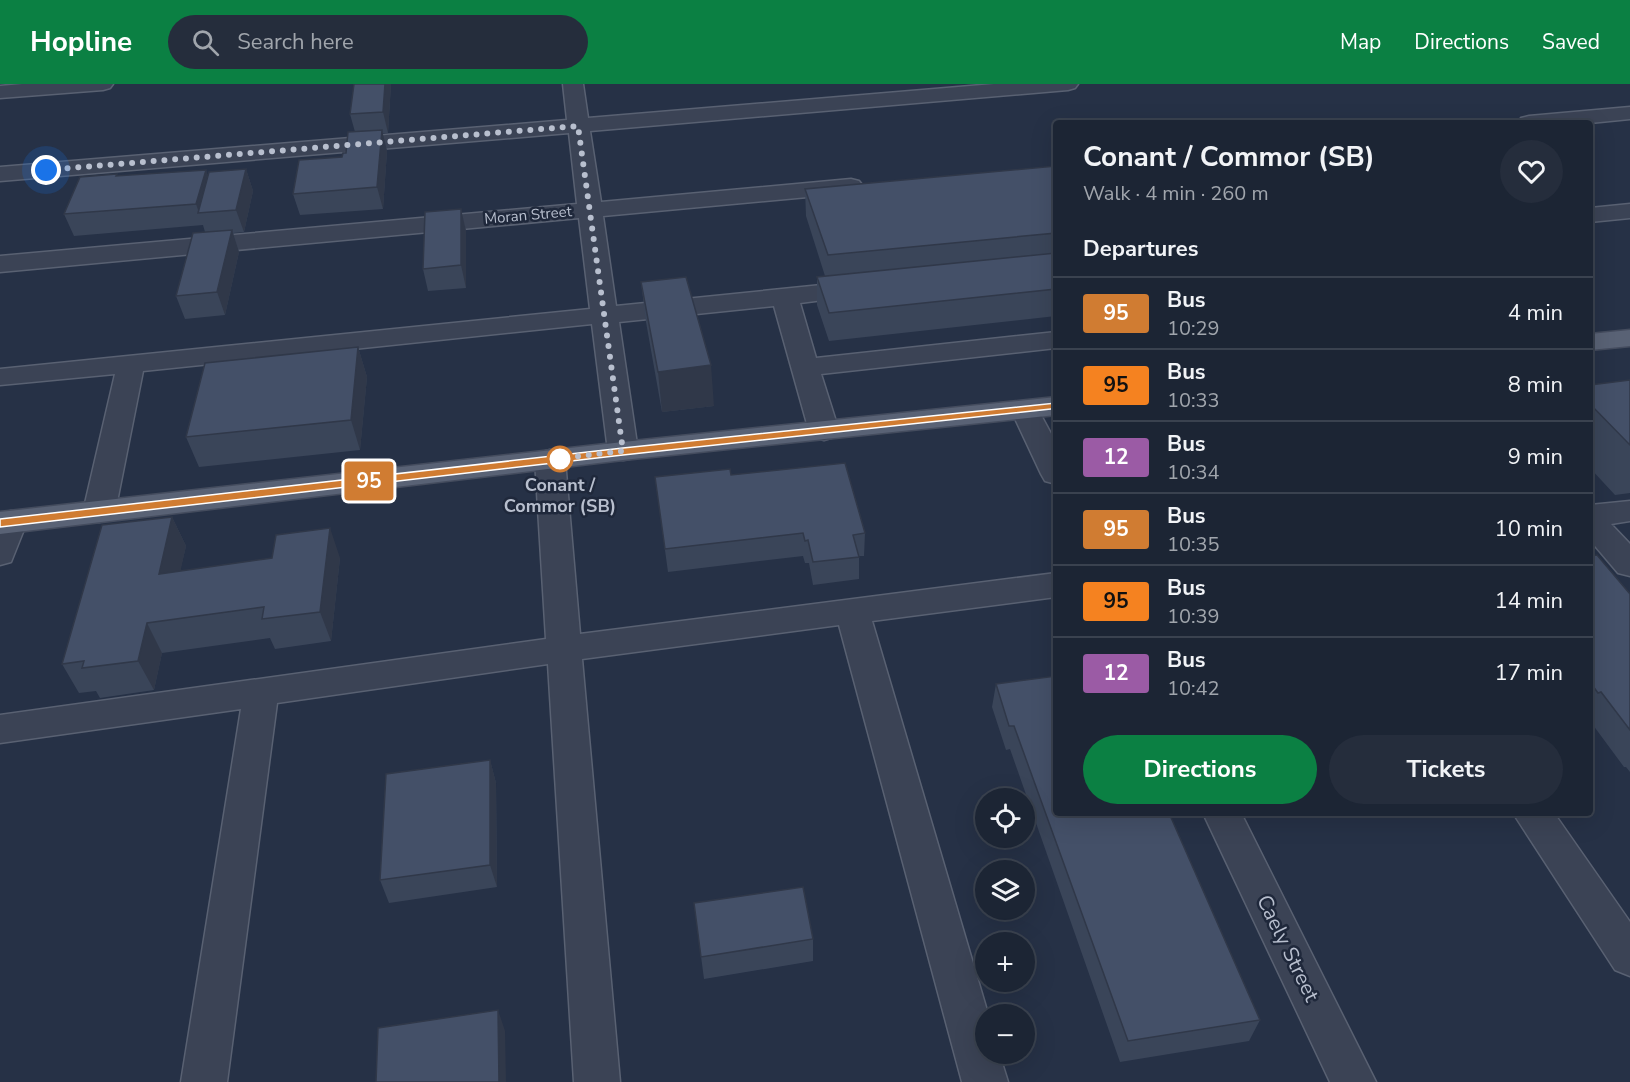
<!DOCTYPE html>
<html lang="en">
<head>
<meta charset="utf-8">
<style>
	:root { --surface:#1c2534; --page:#252d3c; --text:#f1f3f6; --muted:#a0a5ac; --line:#3a424f; --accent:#0b8043 }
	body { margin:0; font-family:"Nunito Sans",sans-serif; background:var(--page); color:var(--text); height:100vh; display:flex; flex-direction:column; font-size:22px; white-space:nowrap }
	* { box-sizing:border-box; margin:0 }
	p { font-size:20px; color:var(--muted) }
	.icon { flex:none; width:33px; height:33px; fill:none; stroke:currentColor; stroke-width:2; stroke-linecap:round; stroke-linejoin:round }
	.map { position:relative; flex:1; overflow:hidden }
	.drawer { position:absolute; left:1053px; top:36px; width:540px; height:696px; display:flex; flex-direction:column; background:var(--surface); border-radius:6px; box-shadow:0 6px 24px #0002,0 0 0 2px var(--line) }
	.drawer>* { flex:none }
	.badge { padding:0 12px; border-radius:4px; font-size:21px; line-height:39px }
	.tools { position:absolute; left:975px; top:704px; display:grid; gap:12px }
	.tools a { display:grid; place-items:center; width:60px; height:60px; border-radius:50%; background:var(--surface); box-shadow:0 6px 24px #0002,0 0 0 2px var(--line); font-size:30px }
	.you { position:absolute; width:30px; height:30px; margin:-15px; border:4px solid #fff; border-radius:50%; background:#1a73e8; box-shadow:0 0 0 9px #1a73e833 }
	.map>.badge { position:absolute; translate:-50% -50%; box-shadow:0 0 0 3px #fff }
	h2 { padding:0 30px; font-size:22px; line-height:54px }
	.round { display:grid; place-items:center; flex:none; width:63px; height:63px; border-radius:32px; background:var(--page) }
	.headline { display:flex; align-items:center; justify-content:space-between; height:102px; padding:0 30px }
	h1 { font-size:28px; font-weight:700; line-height:45px }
	.primary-button { display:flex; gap:12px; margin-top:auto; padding:12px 30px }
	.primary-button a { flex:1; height:69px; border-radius:36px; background:var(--accent); color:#fff; font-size:24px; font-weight:700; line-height:69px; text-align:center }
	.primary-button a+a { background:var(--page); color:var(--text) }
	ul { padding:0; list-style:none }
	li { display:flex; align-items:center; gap:18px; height:72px; padding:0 30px; border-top:2px solid var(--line) }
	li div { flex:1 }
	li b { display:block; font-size:22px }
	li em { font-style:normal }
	li .badge { min-width:66px; font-weight:700; text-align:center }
	header { display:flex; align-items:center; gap:36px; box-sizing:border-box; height:84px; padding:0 30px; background:var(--accent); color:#fff }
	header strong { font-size:28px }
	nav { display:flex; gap:33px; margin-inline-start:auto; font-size:21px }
	.search { width:420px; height:54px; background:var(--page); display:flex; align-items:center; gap:15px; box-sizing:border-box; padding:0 21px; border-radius:33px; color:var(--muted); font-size:22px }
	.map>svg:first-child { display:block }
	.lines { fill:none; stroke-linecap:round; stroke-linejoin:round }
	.minor-casing { stroke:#596172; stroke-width:3 }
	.major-casing { stroke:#444c5e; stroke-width:3 }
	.minor { fill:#3b4355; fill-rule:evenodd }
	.major { fill:#596275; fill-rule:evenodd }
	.wall { fill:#3a4559 }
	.shaded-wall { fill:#303849 }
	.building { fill:#445068; stroke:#303849; stroke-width:1.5 }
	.line { fill:#d07c32; stroke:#fff; stroke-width:1.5 }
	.walk { stroke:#b8bfce; stroke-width:6; stroke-dasharray:0 10.8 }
	.stop-dot { fill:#fff; stroke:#d07c32; stroke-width:3 }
	.labels { text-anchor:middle; stroke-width:5; stroke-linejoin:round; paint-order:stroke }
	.far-street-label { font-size:15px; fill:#b8bfce; stroke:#1f283b }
	.stop-label { font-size:18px; font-weight:bold; fill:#b8bfce; stroke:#1f283b }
	.near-street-label { font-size:21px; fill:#b8bfce; stroke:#1f283b }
</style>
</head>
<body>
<header>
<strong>Hopline</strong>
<div class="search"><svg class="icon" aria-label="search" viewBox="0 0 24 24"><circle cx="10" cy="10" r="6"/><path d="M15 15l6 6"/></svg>Search here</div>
<nav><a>Map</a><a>Directions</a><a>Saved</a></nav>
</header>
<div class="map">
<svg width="1630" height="998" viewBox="0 0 1630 998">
	<rect width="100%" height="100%" fill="#263146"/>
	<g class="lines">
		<g class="minor-casing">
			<path id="minor" d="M 22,0 L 113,0 L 110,4 L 103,6 L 0,14 L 0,2 Z
				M 563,0 L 583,0 L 588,34 L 994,0 L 1078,0 L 1075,4 L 1068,6 L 590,47 L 601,118 L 851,95 L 859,97 L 863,102 L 859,107 L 851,109 L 603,132 L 616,222 L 861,197 L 870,200 L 874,205 L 870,210 L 800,219 L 816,274 L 1056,248 L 1056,264 L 821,290 L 839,347 L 834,353 L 824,356 L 814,353 L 809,347 L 774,222 L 619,238 L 638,367 L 634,374 L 623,376 L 612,374 L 608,367 L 592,240 L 143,287 L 115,428 L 110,435 L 99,438 L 88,435 L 83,428 L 115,290 L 0,301 L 0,285 L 590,225 L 579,134 L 0,188 L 0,172 L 577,120 L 569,49 L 0,97 L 0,83 L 567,36 Z
				M 1630,23 L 1630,35 L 1590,39 L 1518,39 L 1521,34 L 1529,32 Z
				M 1630,120 L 1630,134 L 1590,138 L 1590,124 Z
				M 1025,317 L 1035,320 L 1056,359 L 1056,400 L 1045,397 L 1041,390 L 1011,326 L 1015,320 Z
				M 550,366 L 561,369 L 565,376 L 580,550 L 1056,489 L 1056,513 L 872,537 L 988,930 L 986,930 L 986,969 L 999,969 L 1008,998 L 962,998 L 839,541 L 582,575 L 620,998 L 574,998 L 548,580 L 277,619 L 227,998 L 181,998 L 241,625 L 0,659 L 0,631 L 546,555 L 535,376 L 539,369 Z
				M 1630,417 L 1630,437 L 1611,440 L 1630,460 L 1630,492 L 1618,489 L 1590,456 L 1590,421 Z
				M 11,427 L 22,430 L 27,438 L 11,478 L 0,481 L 0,430 Z
				M 1203,729 L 1241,729 L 1376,998 L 1330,998 Z
				M 1513,729 L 1554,729 L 1630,838 L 1630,892 L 1615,886 Z"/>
		</g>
		<g class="major-casing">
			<path id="major" d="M 1630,246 L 1630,262 L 1590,266 L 1590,250 Z
				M 1056,313 L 1056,331 L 623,376 L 0,450 L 0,428 L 623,358 Z"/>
		</g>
		<use href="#minor" class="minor"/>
		<use href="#major" class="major"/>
	</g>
	<path class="wall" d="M 391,0 L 388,49 L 382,49 L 387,67 L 383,125 L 300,131 L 293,110 L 342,73 L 346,69 L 355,48 L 350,30 Z
		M 1056,82 L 1056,232 L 829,257 L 817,221 L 817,193 L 825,192 L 806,132 L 805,105 Z
		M 246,85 L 253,107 L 244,148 L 233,149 L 239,168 L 225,231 L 185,235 L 176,212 L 205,148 L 203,141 L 74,152 L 64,130 L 118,92 L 206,86 L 208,93 Z
		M 461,125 L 466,147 L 466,204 L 428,207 L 423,185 Z
		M 641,198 L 714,322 L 662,328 L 646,238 Z
		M 358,263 L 367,293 L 360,366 L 199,383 L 186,353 Z
		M 1630,296 L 1630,409 L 1615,411 L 1590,384 L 1590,301 Z
		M 731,391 L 865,449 L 864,472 L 859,472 L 859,495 L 813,501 L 809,479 L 805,479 L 803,472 L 668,488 L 655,393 Z
		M 172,433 L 186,462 L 180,487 L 340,474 L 331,557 L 275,565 L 270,554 L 162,569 L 154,606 L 100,614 L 96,607 L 79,609 L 62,580 Z
		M 1590,472 L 1630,510 L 1630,688 L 1626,683 L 1624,683 L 1590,637 Z
		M 996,600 L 1260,936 L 1249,957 L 1120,978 L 1010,665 L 1006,666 L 992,623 Z
		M 490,676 L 496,699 L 497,803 L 389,819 L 380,796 Z
		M 694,819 L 813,855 L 813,877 L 704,895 Z"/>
	<path class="shaded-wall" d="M 385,0 L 391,0 L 388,49 L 383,28 Z
		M 382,46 L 387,67 L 383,125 L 377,103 Z
		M 246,85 L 253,107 L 244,148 L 236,126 Z
		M 206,86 L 213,107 L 199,129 L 196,120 Z
		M 461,125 L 466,147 L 466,204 L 461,181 Z
		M 232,146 L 239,168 L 225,231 L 217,208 Z
		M 358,263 L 367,293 L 360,366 L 351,336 Z
		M 711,281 L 714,322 L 662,328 L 658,288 Z
		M 172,433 L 186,462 L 173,520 L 159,490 Z
		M 330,444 L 340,474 L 331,557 L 320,528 Z
		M 147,539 L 162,569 L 154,606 L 138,577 Z
		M 490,676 L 496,699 L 497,803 L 490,781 Z
		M 498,926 L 505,947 L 506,998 L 499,998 Z"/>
	<path class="building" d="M 354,0 L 385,0 L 383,28 L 350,30 Z
		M 382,46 L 377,103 L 293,110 L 299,76 L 342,73 L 343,69 L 346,69 L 348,48 Z
		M 1056,82 L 1056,149 L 828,171 L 805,105 Z
		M 246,85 L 236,126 L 198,129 L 209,88 Z
		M 206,86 L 196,120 L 64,130 L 80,93 L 117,90 L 116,92 Z
		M 461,125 L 461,181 L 423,185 L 425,128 Z
		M 232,146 L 217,208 L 176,212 L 193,149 Z
		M 1056,169 L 1056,205 L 829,229 L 817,193 Z
		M 686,193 L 711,281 L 658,288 L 641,198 Z
		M 358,263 L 351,336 L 186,353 L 205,279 Z
		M 1630,296 L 1630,361 L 1590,320 L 1590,301 Z
		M 845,379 L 865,449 L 853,451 L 859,473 L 813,478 L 808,456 L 805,457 L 803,449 L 665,465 L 655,393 L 730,385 L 731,391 Z
		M 172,433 L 159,490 L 272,474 L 276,451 L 330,444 L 320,528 L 262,535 L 264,523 L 147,539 L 138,577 L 82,584 L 84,577 L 62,580 L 102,441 Z
		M 1597,471 L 1630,510 L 1630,646 L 1601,608 L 1598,609 L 1590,598 L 1590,472 Z
		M 1056,592 L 1056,729 L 1169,729 L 1260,936 L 1128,957 L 1014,642 L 1009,642 L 996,600 Z
		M 490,676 L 490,781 L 380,796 L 386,690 Z
		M 803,803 L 813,855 L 701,873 L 694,819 Z
		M 498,926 L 499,998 L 376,998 L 378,944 Z"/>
	<path class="line" d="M 1056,319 L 1061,322 L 1060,324 L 623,371 L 0,443 L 0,435 L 623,364 Z"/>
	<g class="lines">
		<path class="walk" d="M 46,86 L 578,42 L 623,367 L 553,375 L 560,375"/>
	</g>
	<circle class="stop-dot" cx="560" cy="375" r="12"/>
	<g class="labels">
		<g class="far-street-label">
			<text transform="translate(528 131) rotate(-5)" y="5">Moran Street</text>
		</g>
		<g class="stop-label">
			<text x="560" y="407">Conant /<tspan x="560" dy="21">Commor (SB)</tspan></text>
		</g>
		<g class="near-street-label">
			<text transform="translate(1288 864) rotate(64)" y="7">Caely Street</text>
		</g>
	</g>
</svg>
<div class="tools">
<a><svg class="icon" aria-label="locate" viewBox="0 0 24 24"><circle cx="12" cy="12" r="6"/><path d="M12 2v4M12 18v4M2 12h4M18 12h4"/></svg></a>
<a><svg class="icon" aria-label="layers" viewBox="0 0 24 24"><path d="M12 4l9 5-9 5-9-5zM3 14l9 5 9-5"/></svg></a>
<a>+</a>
<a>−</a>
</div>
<div class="you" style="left:46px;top:86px"></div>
<b class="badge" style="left:369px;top:397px;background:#d07c32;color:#fff">95</b>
<section class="drawer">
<div class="headline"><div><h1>Conant / Commor (SB)</h1><p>Walk · 4 min · 260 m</p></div><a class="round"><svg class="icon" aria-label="heart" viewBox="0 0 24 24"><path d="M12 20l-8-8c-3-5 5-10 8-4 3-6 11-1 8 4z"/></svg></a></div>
<h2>Departures</h2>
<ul>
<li><span class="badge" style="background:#d07c32;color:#fff">95</span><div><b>Bus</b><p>10:29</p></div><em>4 min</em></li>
<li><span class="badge" style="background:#f58220;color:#111">95</span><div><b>Bus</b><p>10:33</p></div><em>8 min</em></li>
<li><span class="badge" style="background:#9b5ba5;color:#fff">12</span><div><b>Bus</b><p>10:34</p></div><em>9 min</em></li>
<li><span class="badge" style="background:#d07c32;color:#fff">95</span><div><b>Bus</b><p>10:35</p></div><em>10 min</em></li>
<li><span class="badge" style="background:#f58220;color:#111">95</span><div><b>Bus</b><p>10:39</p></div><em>14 min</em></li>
<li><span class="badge" style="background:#9b5ba5;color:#fff">12</span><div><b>Bus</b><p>10:42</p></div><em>17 min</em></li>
</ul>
<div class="primary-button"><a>Directions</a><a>Tickets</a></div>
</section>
</div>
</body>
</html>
